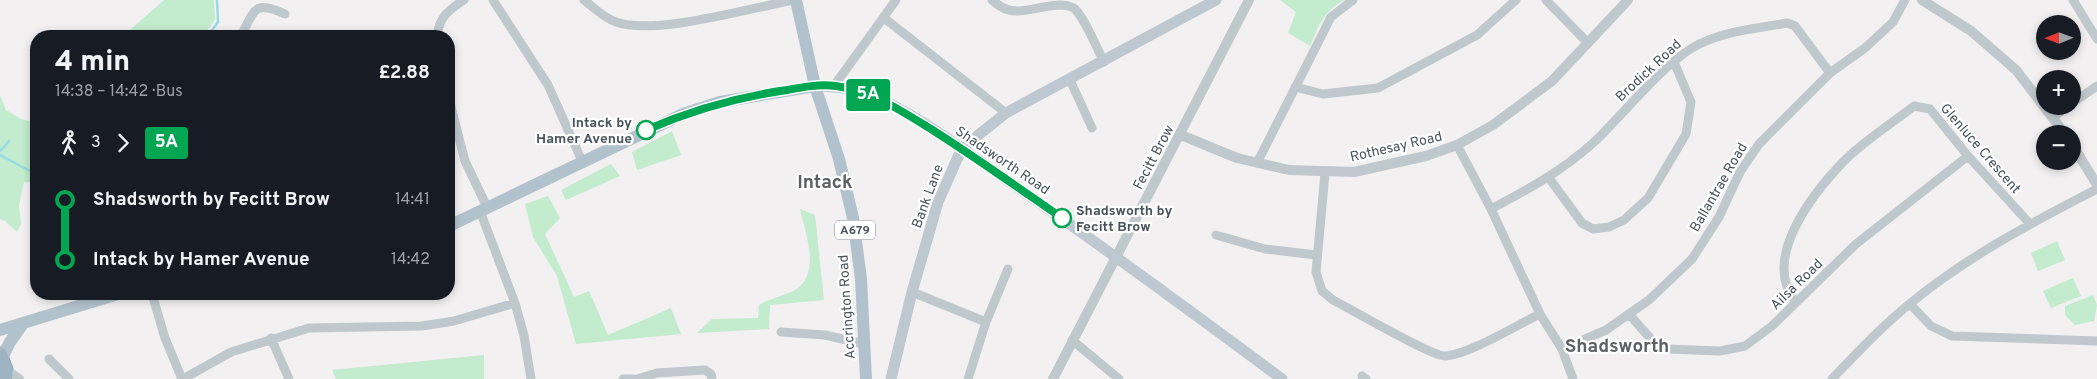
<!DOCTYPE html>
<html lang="en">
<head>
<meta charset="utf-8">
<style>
	:root { --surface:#171b24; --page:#20242c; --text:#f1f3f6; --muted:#9ea1a6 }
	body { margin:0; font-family:Overpass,sans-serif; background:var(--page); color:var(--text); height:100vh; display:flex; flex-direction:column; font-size:19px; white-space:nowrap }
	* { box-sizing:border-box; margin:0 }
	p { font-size:16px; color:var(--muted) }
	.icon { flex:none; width:28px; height:28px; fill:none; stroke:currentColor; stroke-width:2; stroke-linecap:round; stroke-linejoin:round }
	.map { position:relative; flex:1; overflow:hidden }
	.details { position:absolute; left:30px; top:30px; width:425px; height:270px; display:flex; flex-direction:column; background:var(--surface); border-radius:20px; box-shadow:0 2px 8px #0003 }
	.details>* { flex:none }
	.badge { padding:0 10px; border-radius:4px; font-size:18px; line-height:32px }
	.needle { width:32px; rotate:269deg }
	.tools { position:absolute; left:2036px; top:15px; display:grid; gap:10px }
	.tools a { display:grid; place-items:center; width:45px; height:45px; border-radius:50%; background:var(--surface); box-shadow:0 2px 8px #0003; font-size:25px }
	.map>.badge { position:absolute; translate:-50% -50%; box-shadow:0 0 0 2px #fff }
	.legs { display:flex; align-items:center; gap:8px; height:55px; padding:0 25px; font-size:16px }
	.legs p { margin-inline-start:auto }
	.head { display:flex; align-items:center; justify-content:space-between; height:85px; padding:0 25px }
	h1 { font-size:28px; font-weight:800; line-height:38px }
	ul { padding:0 25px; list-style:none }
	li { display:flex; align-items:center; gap:18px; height:60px; font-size:19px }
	li i { display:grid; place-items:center; width:8px; height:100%; margin:0 6px; background:currentColor }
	li i::after { content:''; width:12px; height:12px; margin:-6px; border:4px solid; border-radius:50%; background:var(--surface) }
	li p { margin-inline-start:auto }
	li:first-child i { background:linear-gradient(#0000 50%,currentColor 0) }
	li:last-child i { background:linear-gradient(currentColor 50%,#0000 0) }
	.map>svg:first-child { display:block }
	.green { fill:#c3ebce }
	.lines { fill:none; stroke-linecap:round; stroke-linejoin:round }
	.stream { stroke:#94dce4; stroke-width:2.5 }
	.trunk-casing { stroke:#7792a6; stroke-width:15 }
	.minor { stroke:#bfc8cd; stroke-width:9 }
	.tertiary { stroke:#bfc8cd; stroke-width:10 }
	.secondary { stroke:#bdc8d0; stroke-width:11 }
	.primary { stroke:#b2c2cc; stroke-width:12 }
	.trunk { stroke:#9fb4c3; stroke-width:14 }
	.line-1-casing { stroke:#fff; stroke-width:11 }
	.line-1 { stroke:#00a651; stroke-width:8 }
	.stop-1-dot { fill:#fff; stroke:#00a651; stroke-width:2.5 }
	.labels { text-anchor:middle; stroke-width:4.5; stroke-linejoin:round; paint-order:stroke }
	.shield { fill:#fff; stroke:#80888d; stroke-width:1 }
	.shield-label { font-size:12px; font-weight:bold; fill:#49555c }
	.street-label { font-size:14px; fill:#49555c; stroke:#fff }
	.stop-label { font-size:14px; font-weight:bold; fill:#49555c; stroke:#fff; text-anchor:end }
	.district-label { font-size:19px; font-weight:bold; fill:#5d6164; stroke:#fff }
</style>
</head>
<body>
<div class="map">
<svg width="2097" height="379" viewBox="0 0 2097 379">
	<rect width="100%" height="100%" fill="#f2f0f0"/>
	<path class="green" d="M 164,0 L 214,0 L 215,19 L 204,36 L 123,36 Z
		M 1280,0 L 1344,0 C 1325,10 1318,26 1310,46 L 1288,33 L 1296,12 Z
		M 0,95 L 6,110 L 21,119 L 36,123 L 36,183 L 24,182 L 19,206 L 21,224 L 17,232 L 5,221 L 0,219 Z
		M 672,131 L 681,155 L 637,170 L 632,152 Z
		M 611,164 L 620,176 L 566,200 L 561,190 Z
		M 548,196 L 560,218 L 545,234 L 574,297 L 589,291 L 608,335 L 671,308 L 681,334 L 576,344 L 557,276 L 533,237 L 525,204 Z
		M 800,209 L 815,215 L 824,300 L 770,305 L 769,329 L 697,333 L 712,319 L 758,318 L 759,305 C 771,298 784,296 795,290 C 822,274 805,232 800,209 Z
		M 2057,241 L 2065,260 L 2038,271 L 2031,253 Z
		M 2073,278 L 2081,296 L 2051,308 L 2043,291 Z
		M 2093,295 L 2097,305 L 2094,321 L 2075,325 L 2065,315 L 2065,306 Z
		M 484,355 L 484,379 L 336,379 L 332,370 Z"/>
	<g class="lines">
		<path class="stream" d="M 208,36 L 218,22 L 217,0
			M 0,151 L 9,141
			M 0,155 L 36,174"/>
		<g class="trunk-casing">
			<path id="trunk" d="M 0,354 L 6,370 L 5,379"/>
		</g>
		<path class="minor" d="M 493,0 L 548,85 L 582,161
			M 584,0 C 594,8 604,18 616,22 C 655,36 750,8 794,0
			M 992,0 C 999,6 1006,11 1016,11 C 1035,11 1057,0 1074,8 C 1086,20 1096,47 1104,62
			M 1546,0 L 1588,43
			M 2073,0 L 2097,39
			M 884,18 L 1006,113
			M 241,36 C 255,9 254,0 285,14
			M 437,36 C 439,18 448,10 464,0
			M 1070,80 L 1092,128
			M 834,86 L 896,0
			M 1295,87 L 1323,94 L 1378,88 L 1477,35 L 1516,0
			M 449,99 L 465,161 L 487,207
			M 2072,103 L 2097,86
			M 2053,117 L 2068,106
			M 1457,145 L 1491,209 L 1540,314 L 1562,349 L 1573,379
			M 1257,163 L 1331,17 L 1353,0
			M 1325,173 L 1316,272 L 1322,291 L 1333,300 C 1351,309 1432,357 1446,356 C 1470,354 1517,325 1540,314
			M 1549,178 L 1582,223 L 1593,229 L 1609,227 L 1624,220 L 1648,198 L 1686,134 L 1691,102 L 1674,62
			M 1491,209 C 1527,190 1562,171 1593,143 C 1623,115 1658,69 1692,48 C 1720,31 1755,29 1787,23 L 1795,26 L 1830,73
			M 480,211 L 515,303 L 524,336 L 531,379
			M 1216,235 L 1265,249 L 1316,255
			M 912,292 L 986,322
			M 152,294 L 165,338 L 182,379
			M 1796,302 C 1760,259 1814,192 1844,161 C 1864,141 1891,124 1914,106 L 1930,109 L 1968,156 L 2030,224
			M 1910,304 L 1931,326 L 1952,336 L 2097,341
			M 1629,314 L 1656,345 L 1666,349 L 1720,351 L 1745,346 L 1772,326 L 1856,244 L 1968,156
			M 781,332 L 825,335 L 864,344
			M 271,338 L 289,379
			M 1072,340 L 1119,379
			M 1562,349 L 1606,330 L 1649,300 L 1692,259 L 1719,217 L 1740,172 L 1759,144 L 1830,73 L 1865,48 L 1893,22 L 1905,0
			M 49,359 L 69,379
			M 1362,376 L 1366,379
			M 183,379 L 231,352 L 309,328 L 422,326 L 454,321 L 515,303
			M 623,379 L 633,379
			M 637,379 L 657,373 L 705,370 L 711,374 L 712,379
			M 968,379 L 986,322 L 1008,269
			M 1832,379 C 1857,353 1883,325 1912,302 C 1968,256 2033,222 2097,189"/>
		<path class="tertiary" d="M 1922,0 L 1971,31 L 2016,70 L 2065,134
			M 1181,135 L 1237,158 L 1289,170 L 1354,172 L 1426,156 L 1457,145 L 1493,125 L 1552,81 L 1628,0
			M 2072,144 L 2097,185
			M 6,370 L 19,379
			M 1053,379 L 1249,0"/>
		<path class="secondary" d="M 815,86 C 841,86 865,91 888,103 C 935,127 978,160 1021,190 C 1109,251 1196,315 1282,379
			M 891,379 L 912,292 L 938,202 L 962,148 L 1006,113 L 1216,0"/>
		<path class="primary" d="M 796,0 L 815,86 L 839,159 L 853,218 L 861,279 L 866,379
			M 449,226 L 683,114 L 720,102 L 815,86
			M 0,330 L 118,294
			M 2,358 L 10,342 L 22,325"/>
		<use href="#trunk" class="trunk"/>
	</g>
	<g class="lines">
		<g class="line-1-casing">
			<path id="line-1" d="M 646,130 C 692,110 737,97 787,90 C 803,87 819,84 836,86 C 873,91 903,112 934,131 C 978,159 1020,189 1062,218"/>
		</g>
		<use href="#line-1" class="line-1"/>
	</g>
	<g class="stop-1-dot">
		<circle cx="646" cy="130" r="9"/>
		<circle cx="1062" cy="218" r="9"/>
	</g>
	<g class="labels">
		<rect class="shield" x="835" y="220.5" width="40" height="19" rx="4"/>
		<g class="shield-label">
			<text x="855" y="234">A679</text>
		</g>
		<g class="street-label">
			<text transform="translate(1648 70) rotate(-43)" y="5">Brodick Road</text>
			<text transform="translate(1396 146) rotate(-13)" y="5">Rothesay Road</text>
			<text transform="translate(1981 148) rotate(49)" y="5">Glenluce Crescent</text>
			<text transform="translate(1153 157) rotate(-62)" y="5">Fecitt Brow</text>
			<text transform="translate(1003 160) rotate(34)" y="5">Shadsworth Road</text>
			<text transform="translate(1718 187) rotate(-60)" y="5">Ballantrae Road</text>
			<text transform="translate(927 196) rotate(-70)" y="5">Bank Lane</text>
			<text transform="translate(1796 284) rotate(-44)" y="5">Ailsa Road</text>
			<text transform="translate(846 307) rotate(-94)" y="5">Accrington Road</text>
		</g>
		<g class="stop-label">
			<text x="632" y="127">Intack by<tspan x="632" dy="16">Hamer Avenue</tspan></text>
			<text x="1076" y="215" text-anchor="start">Shadsworth by<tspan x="1076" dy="16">Fecitt Brow</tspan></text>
		</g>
		<g class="district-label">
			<text x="825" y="188">Intack</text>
			<text x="1617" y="352">Shadsworth</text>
		</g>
	</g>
</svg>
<div class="tools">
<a><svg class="needle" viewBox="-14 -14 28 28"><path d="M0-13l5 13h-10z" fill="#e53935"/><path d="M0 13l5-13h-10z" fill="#9ea1a6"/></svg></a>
<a>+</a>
<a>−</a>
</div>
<b class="badge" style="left:868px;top:95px;background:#00a651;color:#fff">5A</b>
<section class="details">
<div class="head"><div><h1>4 min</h1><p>14:38 – 14:42 · Bus</p></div><b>£2.88</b></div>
<div class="legs"><svg class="icon" aria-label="walk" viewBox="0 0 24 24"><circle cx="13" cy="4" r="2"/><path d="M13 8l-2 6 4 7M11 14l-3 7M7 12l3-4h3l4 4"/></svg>3<svg class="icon" aria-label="forward" viewBox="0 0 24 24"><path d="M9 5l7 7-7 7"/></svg><b class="badge" style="background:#00a651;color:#fff">5A</b></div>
<ul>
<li><i style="color:#00a651"></i><b>Shadsworth by Fecitt Brow</b><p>14:41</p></li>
<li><i style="color:#00a651"></i><b>Intack by Hamer Avenue</b><p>14:42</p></li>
</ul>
</section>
</div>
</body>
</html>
